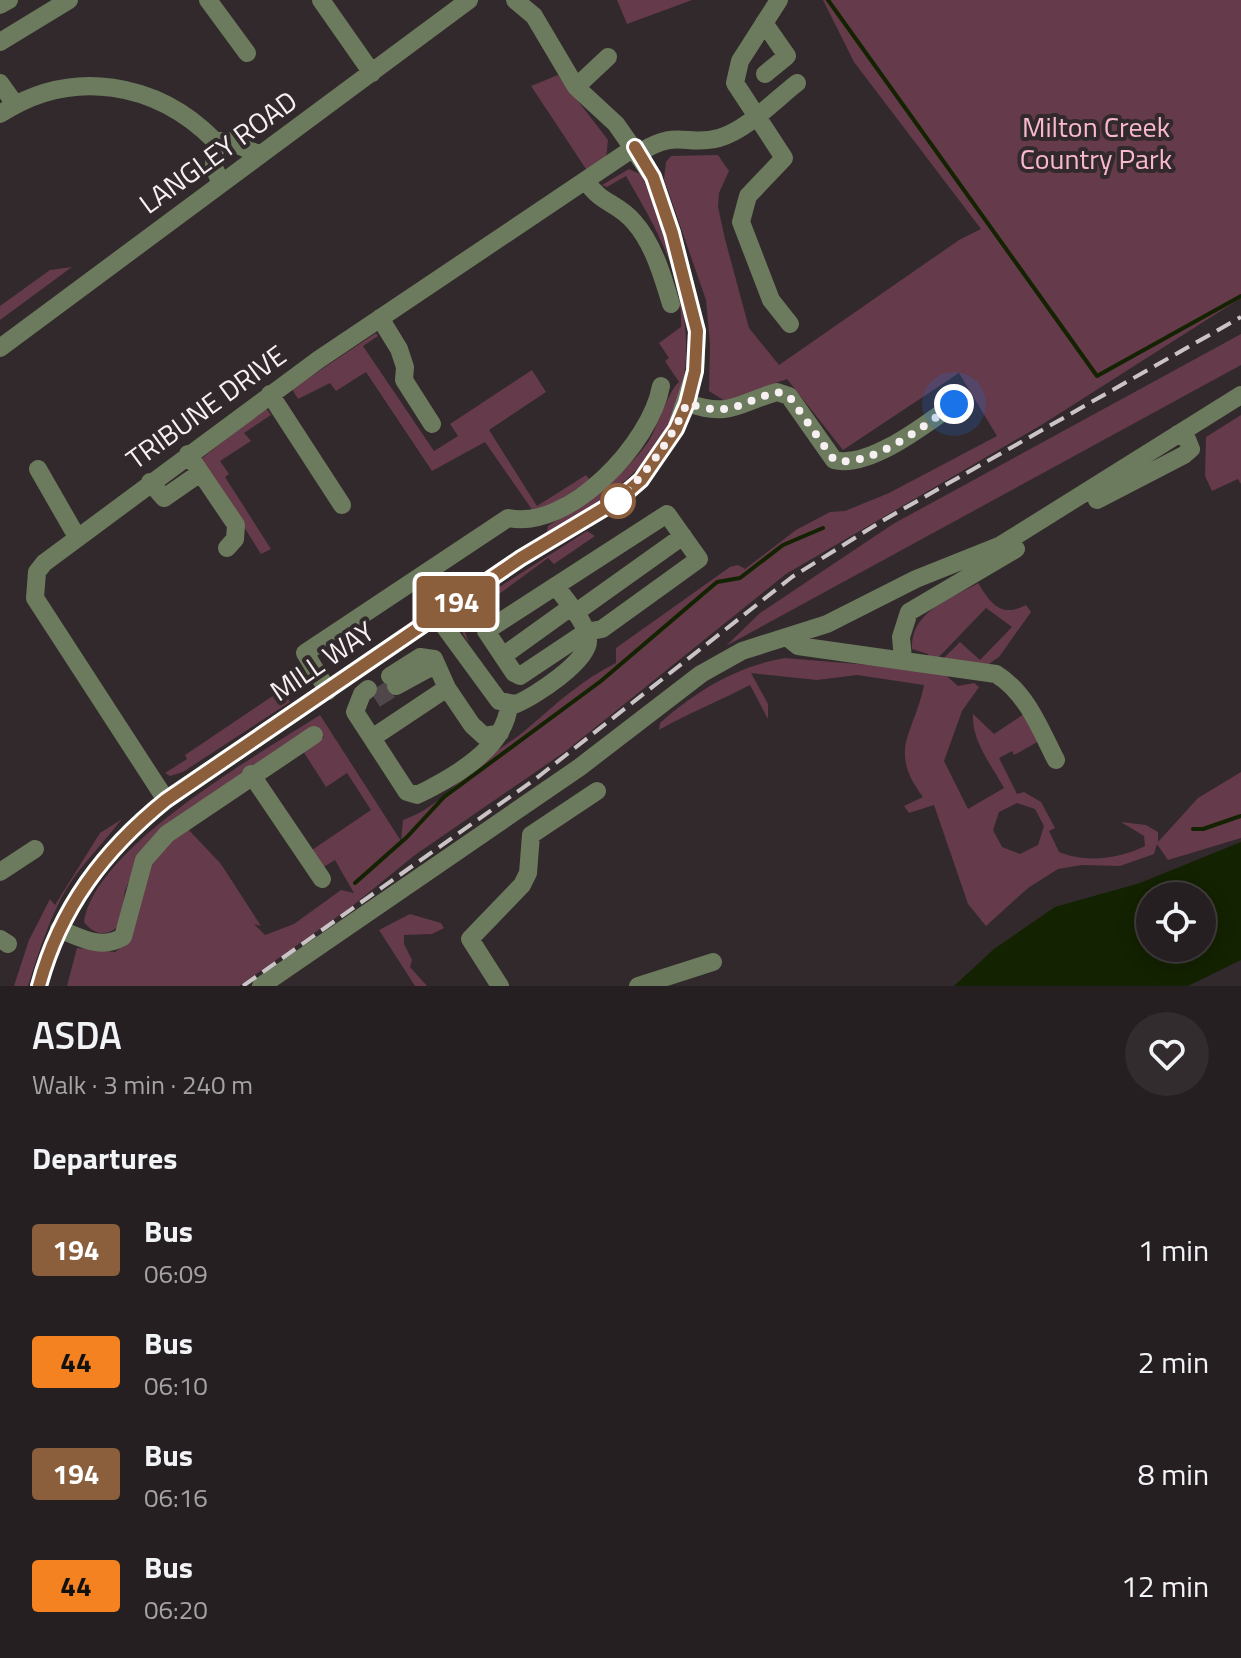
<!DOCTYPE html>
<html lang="en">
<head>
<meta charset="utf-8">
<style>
	:root { --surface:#261f21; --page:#322c2e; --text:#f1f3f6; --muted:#a4a2a5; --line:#423d3f }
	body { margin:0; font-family:"Titillium Web",sans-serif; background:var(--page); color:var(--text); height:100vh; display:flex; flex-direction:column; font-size:30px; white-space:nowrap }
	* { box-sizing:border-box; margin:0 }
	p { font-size:26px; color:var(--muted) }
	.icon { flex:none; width:44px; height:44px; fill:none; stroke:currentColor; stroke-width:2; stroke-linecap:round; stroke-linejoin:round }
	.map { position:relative; height:986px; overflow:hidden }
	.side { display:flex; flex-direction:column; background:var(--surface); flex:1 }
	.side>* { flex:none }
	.badge { padding:0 16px; border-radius:6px; font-size:28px; line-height:52px }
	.buttons { position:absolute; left:1136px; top:882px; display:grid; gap:16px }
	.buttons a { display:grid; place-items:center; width:80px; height:80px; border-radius:50%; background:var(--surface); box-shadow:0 4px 20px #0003,0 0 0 2px var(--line); font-size:40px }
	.you { position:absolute; width:40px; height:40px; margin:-20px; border:6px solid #fff; border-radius:50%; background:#1a73e8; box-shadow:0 0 0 12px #1a73e833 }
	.map>.badge { position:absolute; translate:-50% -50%; box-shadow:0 0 0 4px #fff }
	h2 { padding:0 32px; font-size:30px; line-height:72px }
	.round { display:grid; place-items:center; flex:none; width:84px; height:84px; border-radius:42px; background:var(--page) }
	.head { display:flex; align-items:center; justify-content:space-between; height:136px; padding:0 32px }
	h1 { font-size:38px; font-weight:600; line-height:60px }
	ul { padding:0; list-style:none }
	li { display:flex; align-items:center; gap:24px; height:112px; padding:0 32px }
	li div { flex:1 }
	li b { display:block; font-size:30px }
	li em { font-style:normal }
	li .badge { min-width:88px; font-weight:700; text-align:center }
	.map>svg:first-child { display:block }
	.green { fill:#653a4a; fill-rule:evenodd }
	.water { fill:#132200; fill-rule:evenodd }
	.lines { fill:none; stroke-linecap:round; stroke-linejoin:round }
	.stream { stroke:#132200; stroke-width:4 }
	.minor-tunnel { stroke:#50474a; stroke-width:18; stroke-dasharray:18 9; stroke-linecap:butt }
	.minor { stroke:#6c7a5d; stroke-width:18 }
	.rail { stroke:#cbc4c6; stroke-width:4; stroke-dasharray:16 8; stroke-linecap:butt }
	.line-casing { stroke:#fff; stroke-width:18 }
	.line { stroke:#8b5e3c; stroke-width:12 }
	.walk { stroke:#f7f0f2; stroke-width:8; stroke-dasharray:0 14.4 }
	.stop-dot { fill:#fff; stroke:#8b5e3c; stroke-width:4 }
	.labels { text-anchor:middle; stroke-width:8; stroke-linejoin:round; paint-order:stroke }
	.park-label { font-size:28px; fill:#f9b8ce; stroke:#32292c }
	.street-label { font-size:28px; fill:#f7f0f2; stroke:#32292c }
</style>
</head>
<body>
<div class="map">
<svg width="1241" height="986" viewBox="0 0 1241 986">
	<rect width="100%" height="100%" fill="#32292c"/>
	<path class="green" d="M 617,0 L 692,0 L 627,24 Z
		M 823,0 L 1241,0 L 1241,298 L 1043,424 L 786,574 L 566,751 L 415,855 L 351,907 L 239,986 L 67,986 L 77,948 L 115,952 L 129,942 L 145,868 L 186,827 L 221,864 L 261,926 L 254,924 L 265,935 L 294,924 L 341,890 L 354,893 L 335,860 L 320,869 L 309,852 L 371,810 L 347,773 L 326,787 L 303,751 L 324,737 L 316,726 L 139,857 L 125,891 L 120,924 C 108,938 94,935 84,922 C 95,847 259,754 320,715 L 401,841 L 403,820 C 435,809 453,786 478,765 C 493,752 512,742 528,728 C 556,704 583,679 616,663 L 616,648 L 730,567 L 738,565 L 745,569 L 796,530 L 830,512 L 845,511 L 889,493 L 997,436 L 959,373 L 843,450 L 787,379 L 725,401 L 709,391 L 710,345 L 706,300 L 664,179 L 666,162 L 671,156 L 718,155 L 729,171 L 719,193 L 718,207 L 725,239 L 749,328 L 779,365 L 959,240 L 981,229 L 854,62 Z
		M 558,75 L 608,140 L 606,160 L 588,172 L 531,86 Z
		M 629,169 L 642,175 C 682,280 724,392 626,480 C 602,502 573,518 546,536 L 548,526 C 585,501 622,479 648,442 C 658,427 668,391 679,382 L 665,361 L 669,358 L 659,343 L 681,327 C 683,272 653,223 626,176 L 607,187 L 602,185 Z
		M 72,267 L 0,320 L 0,306 L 50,270 Z
		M 376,333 L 378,336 L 363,346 L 434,451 L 458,436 L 450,424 L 532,370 L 546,392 L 489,430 L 537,506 L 586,475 L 590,480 L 544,510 L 533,511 L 485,442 L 432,471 L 366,372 L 336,391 L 330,383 L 298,399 L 292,389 Z
		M 1241,334 L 1241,365 L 726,646 L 760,613 L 893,524 Z
		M 266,408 L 271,415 L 244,433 L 251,441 L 220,461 L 229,474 L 225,477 L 271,549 L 261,554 L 201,459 Z
		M 1241,415 L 1241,484 L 1238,479 L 1212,491 L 1205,476 L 1206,437 Z
		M 587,531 L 595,536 L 554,564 L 548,558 L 468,617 L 465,632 L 469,643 L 463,634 L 464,615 L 493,591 Z
		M 978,583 C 991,604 1001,618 1026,605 L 1031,612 L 999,657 L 986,666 L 939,663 L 960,642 L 980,660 L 1012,627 L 986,608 L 936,660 L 929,660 L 928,654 L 912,649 C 910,611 951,599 978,583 Z
		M 785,658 L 941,671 L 958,686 L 974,683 L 979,687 L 962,711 L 944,761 L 968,809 L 1004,788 C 992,766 971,740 973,714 L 994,734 L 1024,714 L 1041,740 L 1014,755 L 1012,751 L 999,758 L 1017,794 L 1024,792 L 1041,802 L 1055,828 L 1049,831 L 1059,852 C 1085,863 1120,859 1145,846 L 1144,836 L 1121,822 L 1146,825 L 1158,832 L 1158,842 L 1198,798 L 1241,772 L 1241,838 L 1168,860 L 1157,844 L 1154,854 L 1120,866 L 1082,865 L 1058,869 L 1028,888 L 986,926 L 968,904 L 934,805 L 909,813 L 904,806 L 923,797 C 887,749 914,735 924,685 L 857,675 L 817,680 L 751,673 L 768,704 L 768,719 L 750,685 C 719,701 689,713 659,730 L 660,723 C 696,691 737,666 785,658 ZM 1017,803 L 1035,809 L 1044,826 L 1038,845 L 1020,854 L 1002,847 L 993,830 L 999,812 Z
		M 283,689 L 290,702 L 183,772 L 170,776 L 165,773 L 187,759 L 185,755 Z
		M 122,819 C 108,837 92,854 78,872 C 53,905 41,946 28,986 L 14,986 L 29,940 L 50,899 L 55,905 L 100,833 Z
		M 410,914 L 441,923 L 444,928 L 432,934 L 404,935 L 404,944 L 412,960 L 410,967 L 427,986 L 415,986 L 379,930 Z"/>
	<path class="water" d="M 1241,842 L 1241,960 L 1188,986 L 954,986 L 994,949 L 1055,907 L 1140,883 ZM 1150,896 L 1202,896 L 1202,948 L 1150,948 Z"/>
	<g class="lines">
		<path class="stream" d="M 828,0 L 1097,376 L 1241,296
			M 1193,829 L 1203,829 L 1241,816
			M 355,883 L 407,837 L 444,797 L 601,681 L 717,582 L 740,578 L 783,545 L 823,528"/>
		<path class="minor-tunnel" d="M 375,699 L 396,686"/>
		<path class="minor" d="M 208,0 L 247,53
			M 321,0 L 372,73
			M 779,0 L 740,61 L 735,83 L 784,158 L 748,196 L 741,222 L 771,300 L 790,324
			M 0,5 L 9,0
			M 764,23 L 787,56 L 765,74
			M 0,42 L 69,0
			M 0,83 L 15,104
			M 576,87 L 608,57
			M 0,114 C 72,67 157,82 215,141 L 229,141 L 258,154
			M 215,141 L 214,167 L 221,184
			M 639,153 C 678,128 685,147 719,138 C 747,130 775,100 797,83
			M 586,181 C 602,205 617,202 634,222 C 653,243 663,277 671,304
			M 380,318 L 399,349 L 405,367 L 404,380 L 432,424
			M 0,348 L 469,0
			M 270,394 L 342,505
			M 687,403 C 730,418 738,403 777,392 L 789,396 L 834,460 C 869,469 926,424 954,404
			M 188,454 L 236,525 L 235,539 L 227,548
			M 38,469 L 77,537
			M 150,482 L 164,498 L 200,473
			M 1097,500 L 1184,455 L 1191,449 L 1187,439 L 1178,434
			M 667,514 L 699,559 L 602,629 L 586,632 L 520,676 L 514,673 L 486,631 Z
			M 575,613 L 683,536
			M 436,615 L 499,701 L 516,704 C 534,697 590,660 588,640 C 586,621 566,601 556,586
			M 788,638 L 798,646 L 996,674 C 1027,693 1040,729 1056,760
			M 503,656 L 571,607
			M 903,659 L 901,637 L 909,612 L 1016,549
			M 390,676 L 420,657 L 434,659 L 447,688 L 472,725 L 484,736 L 500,733
			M 396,686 L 429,668 L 438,669
			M 368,689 L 362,694 L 355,712 L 407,792 L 417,795 C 454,777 506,748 509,704
			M 328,691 L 305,653 L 508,518 C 569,531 651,443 661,386
			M 372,738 L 447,688
			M 251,774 L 322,879
			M 166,800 L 35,598 L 37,572 L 44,563 L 318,360 L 635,147
			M 0,872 L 35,849
			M 59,929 C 82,938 100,950 123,937 L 144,860 L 167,834 L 314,735
			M 0,939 L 8,944
			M 39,986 C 60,908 104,850 166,800 L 521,558 L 618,500 L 641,480 L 676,429 L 695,371 L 697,331 L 672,233 L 653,177 L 616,124 L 576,87 L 534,16 L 515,0
			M 261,986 L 580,767 L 701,674 L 742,651 L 827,624 L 916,579 L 1001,545 L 1241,395
			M 500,986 L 470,939 L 522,885 L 528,873 L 531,835 L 597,791
			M 638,986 L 713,962"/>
		<path class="rail" d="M 243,986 L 538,777 L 792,577 L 882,521 L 1241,317"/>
	</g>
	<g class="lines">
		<g class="line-casing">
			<path id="line" d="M 39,986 C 60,908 104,850 166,800 L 521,558 L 618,500 L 641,480 L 676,429 L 687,403 L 695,371 L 697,331 L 672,233 L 653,177 L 635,147"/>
		</g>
		<use href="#line" class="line"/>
		<path class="walk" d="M 618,501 C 647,472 671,441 687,403 C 730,418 738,403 777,392 L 789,396 L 834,460 C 870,469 926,425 954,404"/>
	</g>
	<circle class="stop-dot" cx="618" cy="501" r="16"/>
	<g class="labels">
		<g class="park-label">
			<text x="1096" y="137">Milton Creek<tspan x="1096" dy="32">Country Park</tspan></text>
		</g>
		<g class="street-label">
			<text transform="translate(218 152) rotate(-36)" y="10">LANGLEY ROAD</text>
			<text transform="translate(206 407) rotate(-36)" y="10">TRIBUNE DRIVE</text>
			<text transform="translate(322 661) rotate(-34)" y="10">MILL WAY</text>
		</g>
	</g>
</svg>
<div class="buttons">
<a><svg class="icon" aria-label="locate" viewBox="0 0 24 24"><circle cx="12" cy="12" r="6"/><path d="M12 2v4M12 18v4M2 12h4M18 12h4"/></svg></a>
</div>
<div class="you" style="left:954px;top:404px"></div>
<b class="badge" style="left:456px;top:602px;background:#8b5e3c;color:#fff">194</b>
</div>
<section class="side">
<div class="head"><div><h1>ASDA</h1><p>Walk · 3 min · 240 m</p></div><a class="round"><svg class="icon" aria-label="heart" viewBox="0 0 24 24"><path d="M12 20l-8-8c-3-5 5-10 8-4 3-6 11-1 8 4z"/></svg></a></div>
<h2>Departures</h2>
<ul>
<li><span class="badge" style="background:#8b5e3c;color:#fff">194</span><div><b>Bus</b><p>06:09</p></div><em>1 min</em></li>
<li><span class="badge" style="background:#f58220;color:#111">44</span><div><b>Bus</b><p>06:10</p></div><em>2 min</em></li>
<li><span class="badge" style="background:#8b5e3c;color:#fff">194</span><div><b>Bus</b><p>06:16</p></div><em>8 min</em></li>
<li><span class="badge" style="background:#f58220;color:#111">44</span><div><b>Bus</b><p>06:20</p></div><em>12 min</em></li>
</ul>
</section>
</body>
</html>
